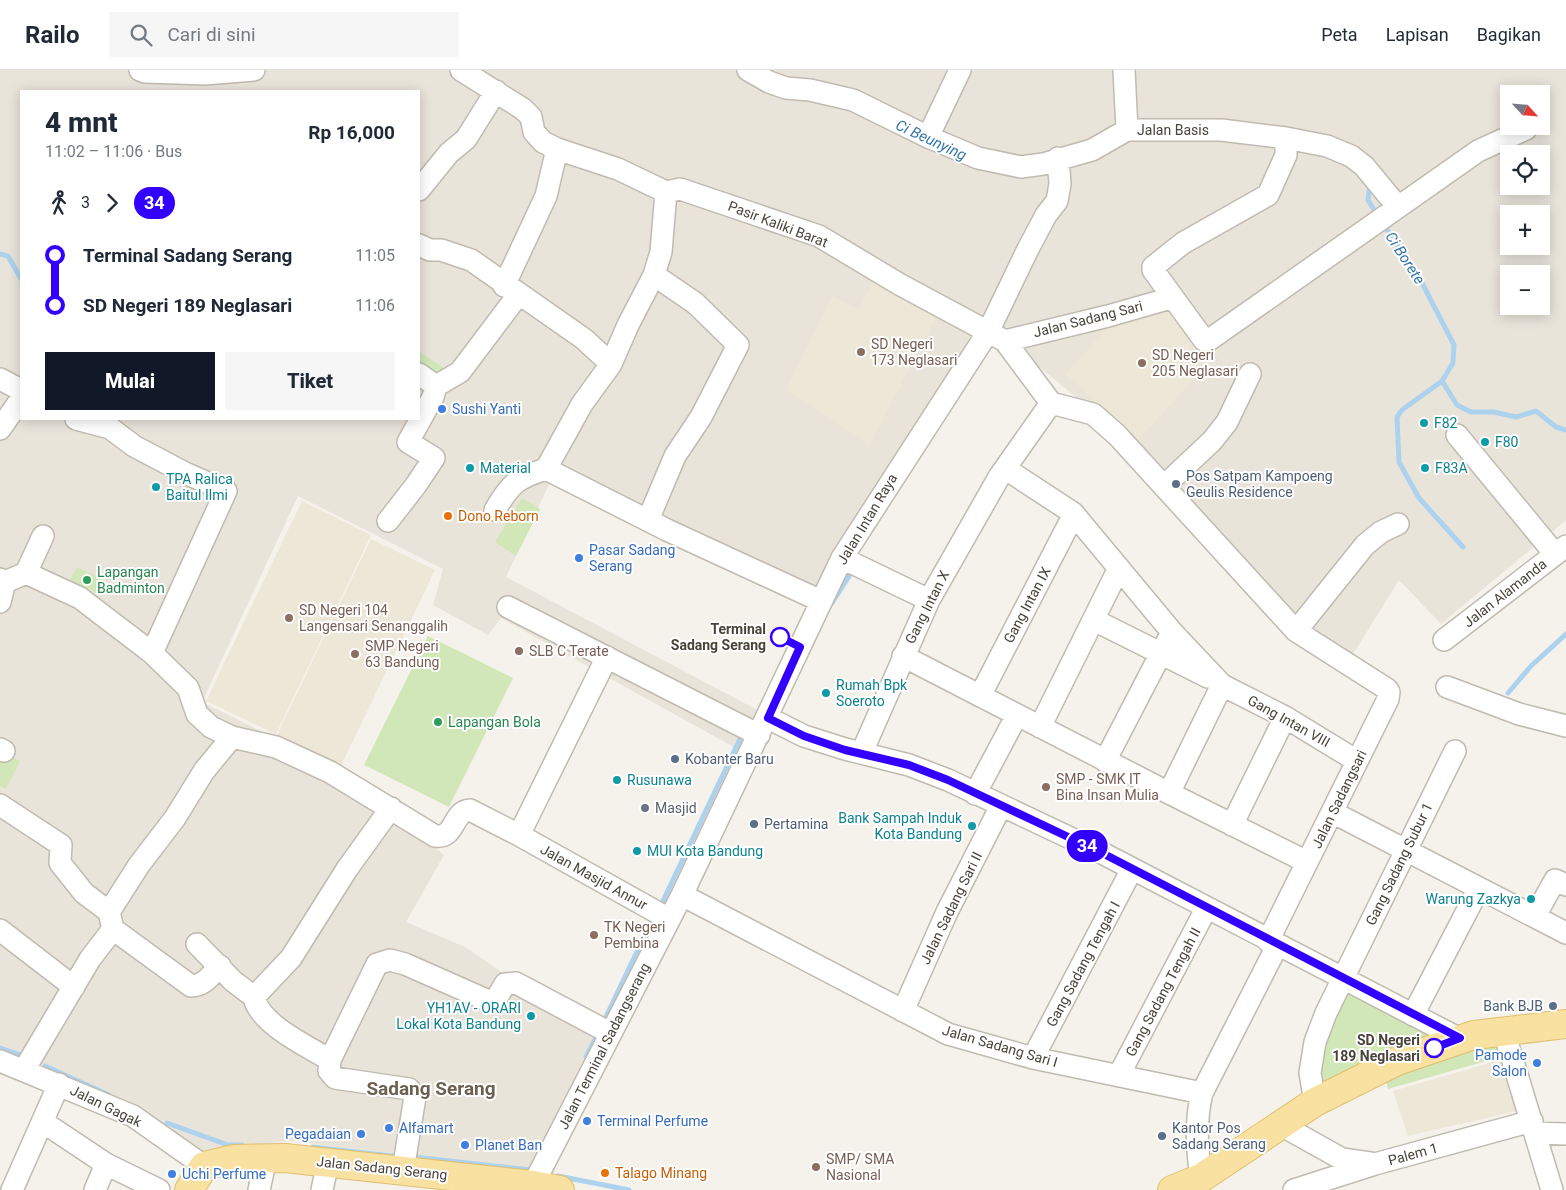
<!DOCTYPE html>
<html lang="id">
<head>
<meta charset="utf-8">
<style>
	:root { --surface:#fff; --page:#f6f6f7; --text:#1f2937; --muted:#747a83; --line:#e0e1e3; --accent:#111827 }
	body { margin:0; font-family:Roboto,sans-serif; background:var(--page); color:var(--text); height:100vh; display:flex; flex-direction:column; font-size:19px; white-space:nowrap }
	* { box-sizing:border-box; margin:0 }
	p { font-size:16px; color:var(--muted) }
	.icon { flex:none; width:28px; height:28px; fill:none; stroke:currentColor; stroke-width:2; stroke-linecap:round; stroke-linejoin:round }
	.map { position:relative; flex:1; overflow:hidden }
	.panel { position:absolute; left:20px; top:20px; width:400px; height:330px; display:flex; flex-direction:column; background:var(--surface); border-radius:0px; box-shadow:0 2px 12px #0003 }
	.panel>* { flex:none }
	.badge { padding:0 10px; border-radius:16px; font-size:18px; line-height:32px }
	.needle { width:32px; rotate:116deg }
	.fabs { position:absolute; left:1500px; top:15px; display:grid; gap:10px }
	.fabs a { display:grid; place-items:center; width:50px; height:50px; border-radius:0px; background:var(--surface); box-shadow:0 2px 12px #0003; font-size:25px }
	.map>.badge { position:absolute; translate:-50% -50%; box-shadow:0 0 0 2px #fff }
	.legs { display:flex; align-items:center; gap:8px; height:55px; padding:0 25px; font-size:16px }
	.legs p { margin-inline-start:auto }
	.overview { display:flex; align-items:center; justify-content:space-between; height:85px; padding:0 25px }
	h1 { font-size:28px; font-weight:800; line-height:38px }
	.button { display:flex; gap:10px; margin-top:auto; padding:10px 25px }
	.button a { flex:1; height:58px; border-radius:0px; background:var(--accent); color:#fff; font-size:20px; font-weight:800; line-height:58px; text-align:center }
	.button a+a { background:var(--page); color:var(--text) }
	ul { padding:0 25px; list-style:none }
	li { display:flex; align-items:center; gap:18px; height:50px; font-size:19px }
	li i { display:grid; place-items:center; width:8px; height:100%; margin:0 6px; background:currentColor }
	li i::after { content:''; width:12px; height:12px; margin:-6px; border:4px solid; border-radius:50%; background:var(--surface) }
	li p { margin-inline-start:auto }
	li:first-child i { background:linear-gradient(#0000 50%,currentColor 0) }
	li:last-child i { background:linear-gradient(currentColor 50%,#0000 0) }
	header { display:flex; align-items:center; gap:30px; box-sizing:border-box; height:70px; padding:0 25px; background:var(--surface); border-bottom:1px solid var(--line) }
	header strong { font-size:24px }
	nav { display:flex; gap:28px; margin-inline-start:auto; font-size:18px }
	.search { width:350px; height:45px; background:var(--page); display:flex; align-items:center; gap:12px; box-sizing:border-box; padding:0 18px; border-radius:0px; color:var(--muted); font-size:19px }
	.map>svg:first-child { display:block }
	.residential { fill:#e9e4da; fill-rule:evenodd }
	.education { fill:#ede7d7 }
	.green { fill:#d1e7b7 }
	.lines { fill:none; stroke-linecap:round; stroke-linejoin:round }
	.stream { stroke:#acd2ee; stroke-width:5 }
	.minor-casing { stroke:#c0baaf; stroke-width:24 }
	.major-casing { stroke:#dfbe70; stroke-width:30 }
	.minor { stroke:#fff; stroke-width:21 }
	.major { stroke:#f9e1a1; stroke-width:28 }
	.line-1-casing { stroke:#fff; stroke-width:11 }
	.line-1 { stroke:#30f; stroke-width:8 }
	.education-dot { fill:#8d6e63; stroke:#fff; stroke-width:2 }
	.shop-dot { fill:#3f7fe0; stroke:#fff; stroke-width:2 }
	.culture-dot { fill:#0f9aa8; stroke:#fff; stroke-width:2 }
	.service-dot { fill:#5c6f8a; stroke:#fff; stroke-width:2 }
	.food-dot { fill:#e8710a; stroke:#fff; stroke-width:2 }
	.leisure-dot { fill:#2e9e5b; stroke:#fff; stroke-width:2 }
	.stop-1-dot { fill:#fff; stroke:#30f; stroke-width:2.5 }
	.worship-dot { fill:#6b7280; stroke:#fff; stroke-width:2 }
	.labels { text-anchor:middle; stroke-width:4; stroke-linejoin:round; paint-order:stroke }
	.street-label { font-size:14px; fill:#49433a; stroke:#fff }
	.education-label { font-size:14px; fill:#785e54; stroke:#fff; text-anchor:start }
	.shop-label { font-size:14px; fill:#366cbe; stroke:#fff; text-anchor:start }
	.culture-label { font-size:14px; fill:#0d838f; stroke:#fff; text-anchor:start }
	.service-label { font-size:14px; fill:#4e5e75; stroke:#fff; text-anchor:start }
	.food-label { font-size:14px; fill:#c56008; stroke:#fff; text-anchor:start }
	.leisure-label { font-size:14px; fill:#27864d; stroke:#fff; text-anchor:start }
	.stop-label { font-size:14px; font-weight:bold; fill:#49433a; stroke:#fff; text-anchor:end }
	.worship-label { font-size:14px; fill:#5b616d; stroke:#fff; text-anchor:start }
	.water-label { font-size:15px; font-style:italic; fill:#3577a9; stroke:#fff }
	.district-label { font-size:19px; font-weight:bold; fill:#6c6151; stroke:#fff }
</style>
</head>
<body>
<header>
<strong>Railo</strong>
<div class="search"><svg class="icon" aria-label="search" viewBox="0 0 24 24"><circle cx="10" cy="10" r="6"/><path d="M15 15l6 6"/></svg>Cari di sini</div>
<nav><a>Peta</a><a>Lapisan</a><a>Bagikan</a></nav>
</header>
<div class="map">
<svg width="1566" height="1120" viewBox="0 0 1566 1120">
	<rect width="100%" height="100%" fill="#f5f2ec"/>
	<path class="residential" d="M 0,0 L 1566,0 L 1566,450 L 1441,554 L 1399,510 L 1347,594 L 1254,513 L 1167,402 L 1015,277 L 986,265 L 815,523 L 559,393 L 506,507 L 763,643 L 739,680 L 501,548 L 488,565 L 433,535 L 443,499 L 298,426 L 202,632 L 273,667 L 419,764 L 444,785 L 406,852 L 465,877 L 518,913 L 600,957 L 529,1101 L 293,1071 L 235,1076 L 200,1083 L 0,986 ZM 21,21 L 419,21 L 419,349 L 21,349 ZM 1509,24 L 1541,24 L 1541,56 L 1509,56 ZM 1509,84 L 1541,84 L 1541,116 L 1509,116 ZM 1509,144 L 1541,144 L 1541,176 L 1509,176 ZM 1509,204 L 1541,204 L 1541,236 L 1509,236 Z"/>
	<path class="education" d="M 873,210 L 938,243 L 870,375 L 786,320 L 833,226 L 859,239 Z
		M 1168,227 L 1219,282 L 1137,371 L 1066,304 L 1119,244 Z
		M 302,431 L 371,465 L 276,664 L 206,631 Z
		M 371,469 L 435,500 L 339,700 L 275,669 Z
		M 1503,989 L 1521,1040 L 1408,1066 L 1393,1021 Z"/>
	<path class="green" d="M 420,282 L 447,300 L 435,310 L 419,301 Z
		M 522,428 L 540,439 L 516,486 L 495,472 Z
		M 77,497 L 104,510 L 97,523 L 70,510 Z
		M 428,566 L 513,608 L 449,737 L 364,695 Z
		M 2,682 L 20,691 L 6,719 L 0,716 L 0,687 Z
		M 1346,913 L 1448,969 L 1319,1026 L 1317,977 Z
		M 1498,970 L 1504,986 L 1388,1019 L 1385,1005 Z"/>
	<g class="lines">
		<path class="stream" d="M 1370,114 L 1368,130 L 1377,145
			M 1383,154 L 1420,209 L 1454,275 L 1453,293 L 1442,311 L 1402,340 L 1397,347 L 1399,392 L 1419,428 L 1463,477
			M 0,184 L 8,186 L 21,209
			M 1442,311 L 1457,335 L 1471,342 L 1494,342 L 1516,347 L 1536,341 L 1556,357 L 1566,360
			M 832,533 L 853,500
			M 1508,623 L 1531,596 L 1566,564
			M 662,833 L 740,669
			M 604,951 L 652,850
			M 0,978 L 18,984
			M 586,987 L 598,963
			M 45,996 L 109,1025
			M 167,1053 L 228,1075 L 242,1075
			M 313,1077 L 401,1087
			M 414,1087 L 531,1100 L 533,1097
			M 558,1106 L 629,1120"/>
		<g class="minor-casing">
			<path id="minor" d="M 140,0 L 145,2 L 205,4 L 254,0
				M 461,0 L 523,39 L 531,47 L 534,62 L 543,72 L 557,79 L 618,99 L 666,122 L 680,119 L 819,166 L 899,214 L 1005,271 L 1051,333 L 1093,344 L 1117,365 L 1296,561 L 1387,619 L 1389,622 L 1388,629 L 1268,871
				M 748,0 L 769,12 L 786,18 L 810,20 L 853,30 L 928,67 L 978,88 L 1021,97 L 1043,94 L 1092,80 L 1127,60 L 1221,60 L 1286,68 L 1327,76 L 1351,86 L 1364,96 L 1398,137
				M 1124,0 L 1127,60
				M 928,67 L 960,0
				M 1286,68 L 1286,85 L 1268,125 L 1183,173 L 1153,197 L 1153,200 L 1204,270 L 1209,270 L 1478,81 L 1526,59
				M 419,120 L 449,83 L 466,69 L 496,21
				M 419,175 L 430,180 L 441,180 L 471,190 L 584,269 L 611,294
				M 504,216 L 546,126 L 557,79
				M 1005,271 L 1108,246 L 1171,228
				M 419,304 L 436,316
				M 0,309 L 21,320
				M 76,349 L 110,358 L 134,376 L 185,403 L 226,421 L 152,583
				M 0,359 L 21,329
				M 1457,365 L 1555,484
				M 546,399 L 667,460 L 821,531
				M 1006,399 L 1073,443 L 1172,562 L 1222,615 L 1285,647 L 1357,691
				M 1164,416 L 1212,371 L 1227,352 L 1250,304
				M 495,440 C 511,413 517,408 546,399 L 582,334 L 611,294 L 628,255 L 654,205 L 661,182 L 666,122
				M 648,450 L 675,386 L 701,347 L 738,275 L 695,233 L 654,205
				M 388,451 L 416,415 L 434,388 L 408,372 L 433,327 L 436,316 L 460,302 L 518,225
				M 842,488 L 929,530
				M 26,503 L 43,466
				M 0,509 L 5,512 L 26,503 L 80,528 L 152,583 L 188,618 L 197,644 L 211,657 L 232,667 L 276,677 L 330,702 L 435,766 C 456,769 452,741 470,740 L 519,765 L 669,849
				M 0,532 L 5,512
				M 508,537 L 759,665
				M 1094,550 L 1208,607
				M 1296,561 L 1365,475 L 1381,462 L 1398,454
				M 1444,570 L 1566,476
				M 903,586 L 1169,723 L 1307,792
				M 1447,617 L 1519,644 L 1566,656
				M 980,626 L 1074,444
				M 768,648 L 804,666 L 845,679 L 909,695 L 948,710 L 1104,784 L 1460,969
				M 1040,657 L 1119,498
				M 0,679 L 4,681
				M 862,682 L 929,530 L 999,407 L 1051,333
				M 1105,691 L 1172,562
				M 1169,723 L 1222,615
				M 975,724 L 1017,645
				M 0,735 L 61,775 L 60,793 L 84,823 L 109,842 L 113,859 L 90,889 L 24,1000
				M 1332,742 L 1566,863
				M 1232,755 L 1285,647
				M 519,765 L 607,587
				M 682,825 L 948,964 L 1033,988 L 1202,1023
				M 109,842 L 139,795 L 175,748 L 204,701 L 232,667
				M 1535,846 L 1555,810 L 1566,815
				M 113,859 L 191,916 C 204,916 211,905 220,896
				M 0,860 L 74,917
				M 197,874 L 233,911 L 254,927 C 259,954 307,976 330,990
				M 254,927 L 291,888 L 347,799 L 391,738
				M 903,941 L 947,842 L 1001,736
				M 1413,945 L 1479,818
				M 1504,962 L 1552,1120
				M 1033,988 L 1132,799
				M 0,991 L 133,1046 L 204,1096
				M 1119,1005 L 1206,839
				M 1315,1032 L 1310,1003 L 1315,972 L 1326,943 L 1455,681
				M 43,1052 L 106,1094
				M 1281,1055 L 1342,1089 L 1370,1093
				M 1535,1063 L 1566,1064
				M 403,1100 L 415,1027 L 409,1019 L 335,1008 L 329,1001 L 330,990 L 377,894 L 390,890 L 405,894 L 491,932 L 495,931 L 505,914 L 516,913 L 610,963
				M 1201,1108 C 1197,1079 1195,1051 1202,1023 L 1277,876
				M 533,1115 L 682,825 L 842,488 L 988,262 L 1028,179 L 1046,145 L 1057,131 L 1060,114 L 1058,88
				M 12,1120 L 59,1014
				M 95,1120 L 106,1094 L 159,1120
				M 259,1120 L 266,1088
				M 322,1120 L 328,1092
				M 1294,1120 L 1375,1094 L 1532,1051"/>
		</g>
		<g class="major-casing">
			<path id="major" d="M 189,1120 L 204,1096 L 233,1089 L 285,1088 L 533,1115 L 560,1120
				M 1172,1120 L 1201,1108 L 1315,1032 L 1397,991 L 1474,965 L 1566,954"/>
		</g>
		<use href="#minor" class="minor"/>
		<use href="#major" class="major"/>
	</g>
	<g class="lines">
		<g class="line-1-casing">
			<path id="line-1" d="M 780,567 L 800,577 L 768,648 L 804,666 L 845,680 L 909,695 L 948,710 L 1104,784 L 1460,968 L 1434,978"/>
		</g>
		<use href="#line-1" class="line-1"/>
	</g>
	<g class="education-dot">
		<circle cx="861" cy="282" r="5"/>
		<circle cx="1142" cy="293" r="5"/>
		<circle cx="289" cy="548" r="5"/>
		<circle cx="519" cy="581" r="5"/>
		<circle cx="355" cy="584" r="5"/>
		<circle cx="1046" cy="717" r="5"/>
		<circle cx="594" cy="865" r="5"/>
		<circle cx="816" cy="1097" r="5"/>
	</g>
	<g class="shop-dot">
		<circle cx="442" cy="339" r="5"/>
		<circle cx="579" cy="488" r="5"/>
		<circle cx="1537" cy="993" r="5"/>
		<circle cx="587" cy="1051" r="5"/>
		<circle cx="389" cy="1058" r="5"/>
		<circle cx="361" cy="1064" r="5"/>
		<circle cx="465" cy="1075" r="5"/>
		<circle cx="172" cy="1104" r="5"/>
	</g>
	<g class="culture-dot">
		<circle cx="1424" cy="353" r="5"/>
		<circle cx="1485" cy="372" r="5"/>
		<circle cx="470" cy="398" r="5"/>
		<circle cx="1425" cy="398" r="5"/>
		<circle cx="156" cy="417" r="5"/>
		<circle cx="826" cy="623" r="5"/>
		<circle cx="617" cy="710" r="5"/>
		<circle cx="972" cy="756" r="5"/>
		<circle cx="637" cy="781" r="5"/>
		<circle cx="1531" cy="829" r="5"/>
		<circle cx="531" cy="946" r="5"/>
	</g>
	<g class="service-dot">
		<circle cx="1176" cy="414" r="5"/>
		<circle cx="675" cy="689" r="5"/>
		<circle cx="754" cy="754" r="5"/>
		<circle cx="1553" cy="936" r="5"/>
		<circle cx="1162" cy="1066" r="5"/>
	</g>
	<g class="food-dot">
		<circle cx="448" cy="446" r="5"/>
		<circle cx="605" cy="1103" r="5"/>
	</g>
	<g class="leisure-dot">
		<circle cx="87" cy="510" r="5"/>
		<circle cx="438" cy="652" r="5"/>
	</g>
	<g class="stop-1-dot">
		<circle cx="780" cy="567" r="9"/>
		<circle cx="1434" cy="978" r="9"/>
	</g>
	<circle class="worship-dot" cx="645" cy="738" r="5"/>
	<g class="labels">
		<g class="street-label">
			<text x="1173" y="65">Jalan Basis</text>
			<text transform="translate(778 154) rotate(21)" y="5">Pasir Kaliki Barat</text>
			<text transform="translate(1088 249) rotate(-14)" y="5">Jalan Sadang Sari</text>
			<text transform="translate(867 449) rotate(-59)" y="5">Jalan Intan Raya</text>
			<text transform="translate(1505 523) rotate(-38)" y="5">Jalan Alamanda</text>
			<text transform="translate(1027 535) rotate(-62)" y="5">Gang Intan IX</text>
			<text transform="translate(927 537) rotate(-63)" y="5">Gang Intan X</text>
			<text transform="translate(1289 651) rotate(29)" y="5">Gang Intan VIII</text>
			<text transform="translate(1339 729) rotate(-64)" y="5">Jalan Sadangsari</text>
			<text transform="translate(1399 794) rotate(-64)" y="5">Gang Sadang Subur 1</text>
			<text transform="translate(594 807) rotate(29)" y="5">Jalan Masjid Annur</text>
			<text transform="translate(951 838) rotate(-64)" y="5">Jalan Sadang Sari II</text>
			<text transform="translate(1083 894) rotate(-62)" y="5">Gang Sadang Tengah I</text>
			<text transform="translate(1163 922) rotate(-62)" y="5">Gang Sadang Tengah II</text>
			<text transform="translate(604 976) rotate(-63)" y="5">Jalan Terminal Sadangserang</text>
			<text transform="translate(1000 976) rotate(16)" y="5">Jalan Sadang Sari I</text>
			<text transform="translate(106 1036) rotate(26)" y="5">Jalan Gagak</text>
			<text transform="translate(1413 1084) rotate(-15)" y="5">Palem 1</text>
			<text transform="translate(382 1098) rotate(6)" y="5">Jalan Sadang Serang</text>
		</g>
		<g class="education-label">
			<text x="871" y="279">SD Negeri<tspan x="871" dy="16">173 Neglasari</tspan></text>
			<text x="1152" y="290">SD Negeri<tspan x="1152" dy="16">205 Neglasari</tspan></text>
			<text x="299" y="545">SD Negeri 104<tspan x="299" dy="16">Langensari Senanggalih</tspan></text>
			<text x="365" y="581">SMP Negeri<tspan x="365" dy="16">63 Bandung</tspan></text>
			<text x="529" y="586">SLB C Terate</text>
			<text x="1056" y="714">SMP - SMK IT<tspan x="1056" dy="16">Bina Insan Mulia</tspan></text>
			<text x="604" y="862">TK Negeri<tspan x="604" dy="16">Pembina</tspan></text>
			<text x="826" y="1094">SMP/ SMA<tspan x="826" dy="16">Nasional</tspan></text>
		</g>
		<g class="shop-label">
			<text x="452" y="344">Sushi Yanti</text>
			<text x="589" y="485">Pasar Sadang<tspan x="589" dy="16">Serang</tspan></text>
			<text x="1527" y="990" text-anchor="end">Pamode<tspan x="1527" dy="16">Salon</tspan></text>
			<text x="597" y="1056">Terminal Perfume</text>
			<text x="399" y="1063">Alfamart</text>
			<text x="351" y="1069" text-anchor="end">Pegadaian</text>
			<text x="475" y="1080">Planet Ban</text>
			<text x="182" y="1109">Uchi Perfume</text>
		</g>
		<g class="culture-label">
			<text x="1434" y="358">F82</text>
			<text x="1495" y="377">F80</text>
			<text x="480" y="403">Material</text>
			<text x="1435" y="403">F83A</text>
			<text x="166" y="414">TPA Ralica<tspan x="166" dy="16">Baitul Ilmi</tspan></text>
			<text x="836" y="620">Rumah Bpk<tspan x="836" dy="16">Soeroto</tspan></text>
			<text x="627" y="715">Rusunawa</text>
			<text x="962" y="753" text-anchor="end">Bank Sampah Induk<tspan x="962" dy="16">Kota Bandung</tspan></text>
			<text x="647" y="786">MUI Kota Bandung</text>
			<text x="1521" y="834" text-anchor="end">Warung Zazkya</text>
			<text x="521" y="943" text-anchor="end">YH1AV - ORARI<tspan x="521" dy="16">Lokal Kota Bandung</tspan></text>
		</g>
		<g class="service-label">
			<text x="1186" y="411">Pos Satpam Kampoeng<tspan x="1186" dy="16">Geulis Residence</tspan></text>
			<text x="685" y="694">Kobanter Baru</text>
			<text x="764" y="759">Pertamina</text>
			<text x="1543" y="941" text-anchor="end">Bank BJB</text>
			<text x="1172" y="1063">Kantor Pos<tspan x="1172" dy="16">Sadang Serang</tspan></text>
		</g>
		<g class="food-label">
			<text x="458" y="451">Dono Reborn</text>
			<text x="615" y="1108">Talago Minang</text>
		</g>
		<g class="leisure-label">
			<text x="97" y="507">Lapangan<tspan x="97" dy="16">Badminton</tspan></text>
			<text x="448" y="657">Lapangan Bola</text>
		</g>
		<g class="stop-label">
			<text x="766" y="564">Terminal<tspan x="766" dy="16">Sadang Serang</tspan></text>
			<text x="1420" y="975">SD Negeri<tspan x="1420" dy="16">189 Neglasari</tspan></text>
		</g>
		<g class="worship-label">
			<text x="655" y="743">Masjid</text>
		</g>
		<g class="water-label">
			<text transform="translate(931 70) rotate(25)" y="5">Ci Beunying</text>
			<text transform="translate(1405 188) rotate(57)" y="5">Ci Borete</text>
		</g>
		<g class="district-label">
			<text x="431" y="1025">Sadang Serang</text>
		</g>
	</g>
</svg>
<div class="fabs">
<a><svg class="needle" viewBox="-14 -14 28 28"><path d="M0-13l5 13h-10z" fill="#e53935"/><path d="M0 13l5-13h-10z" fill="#747a83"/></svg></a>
<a><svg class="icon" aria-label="locate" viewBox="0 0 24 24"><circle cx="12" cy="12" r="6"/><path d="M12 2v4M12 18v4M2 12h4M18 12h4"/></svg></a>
<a>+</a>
<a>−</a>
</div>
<b class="badge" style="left:1087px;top:776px;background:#30f;color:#fff">34</b>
<section class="panel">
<div class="overview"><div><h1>4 mnt</h1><p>11:02 – 11:06 · Bus</p></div><b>Rp 16,000</b></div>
<div class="legs"><svg class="icon" aria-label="walk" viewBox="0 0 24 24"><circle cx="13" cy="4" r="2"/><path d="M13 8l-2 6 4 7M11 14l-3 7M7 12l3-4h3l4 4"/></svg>3<svg class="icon" aria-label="forward" viewBox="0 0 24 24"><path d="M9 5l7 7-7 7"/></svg><b class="badge" style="background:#30f;color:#fff">34</b></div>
<ul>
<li><i style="color:#30f"></i><b>Terminal Sadang Serang</b><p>11:05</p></li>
<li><i style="color:#30f"></i><b>SD Negeri 189 Neglasari</b><p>11:06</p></li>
</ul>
<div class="button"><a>Mulai</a><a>Tiket</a></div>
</section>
</div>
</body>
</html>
